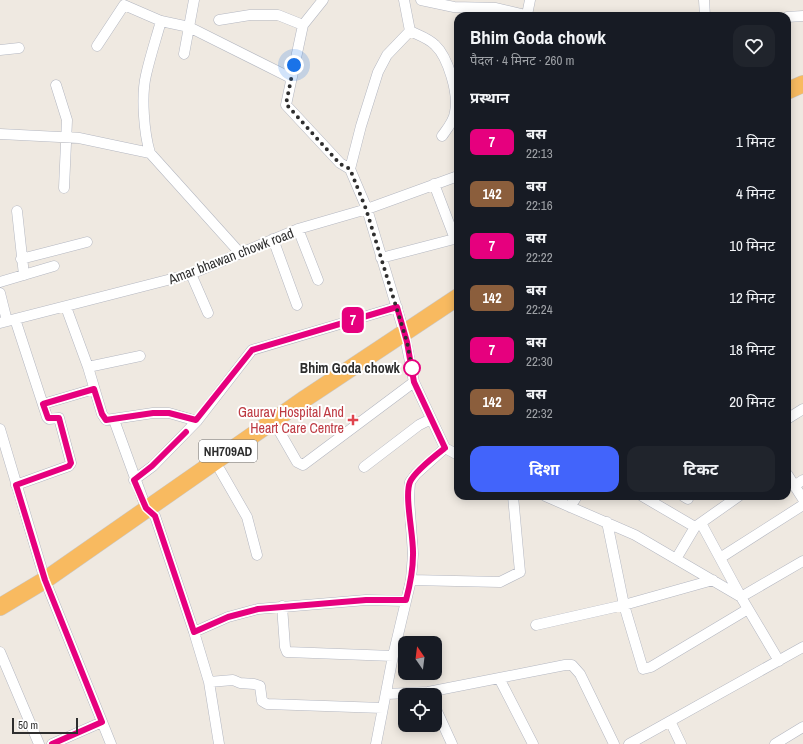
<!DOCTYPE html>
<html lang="hi">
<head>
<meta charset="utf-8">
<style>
	:root { --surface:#171b24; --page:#20242c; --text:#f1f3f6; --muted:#9ea1a6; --accent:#4264fb }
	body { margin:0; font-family:"Archivo Narrow","Noto Sans Devanagari",sans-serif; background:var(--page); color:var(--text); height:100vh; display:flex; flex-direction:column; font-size:15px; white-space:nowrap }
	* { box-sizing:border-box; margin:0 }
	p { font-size:13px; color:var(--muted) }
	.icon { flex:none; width:22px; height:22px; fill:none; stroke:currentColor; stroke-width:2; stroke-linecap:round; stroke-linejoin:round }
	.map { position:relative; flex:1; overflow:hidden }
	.sheet { position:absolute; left:454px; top:12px; width:337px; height:488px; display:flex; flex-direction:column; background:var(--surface); border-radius:12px; box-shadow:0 2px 10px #0003 }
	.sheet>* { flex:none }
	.badge { padding:0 8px; border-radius:6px; font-size:14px; line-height:26px }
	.needle { width:26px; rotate:346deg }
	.buttons { position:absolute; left:398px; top:636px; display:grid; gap:8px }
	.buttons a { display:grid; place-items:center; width:44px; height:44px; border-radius:8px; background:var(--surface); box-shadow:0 2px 10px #0003; font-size:20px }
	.scale { position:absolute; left:12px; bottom:10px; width:66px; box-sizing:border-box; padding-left:4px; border:2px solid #2e2e2e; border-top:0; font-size:11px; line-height:14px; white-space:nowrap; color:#2e2e2e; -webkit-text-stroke:3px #fff; paint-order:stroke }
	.you { position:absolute; width:20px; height:20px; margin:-10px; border:3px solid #fff; border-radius:50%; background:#1a73e8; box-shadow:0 0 0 6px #1a73e833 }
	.map>.badge { position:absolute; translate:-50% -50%; box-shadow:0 0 0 2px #fff }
	h2 { padding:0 16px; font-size:15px; line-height:36px }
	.round { display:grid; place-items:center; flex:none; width:42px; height:42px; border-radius:12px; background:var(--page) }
	.headline { display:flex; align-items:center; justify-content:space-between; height:68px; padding:0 16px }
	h1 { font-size:19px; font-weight:700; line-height:30px }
	.cta { display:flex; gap:8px; margin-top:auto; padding:8px 16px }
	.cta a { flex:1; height:46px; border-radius:12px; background:var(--accent); color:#fff; font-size:16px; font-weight:700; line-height:46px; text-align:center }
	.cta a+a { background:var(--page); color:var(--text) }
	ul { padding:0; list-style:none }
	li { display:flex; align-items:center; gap:12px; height:52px; padding:0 16px }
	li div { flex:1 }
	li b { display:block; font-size:15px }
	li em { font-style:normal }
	li .badge { min-width:44px; font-weight:700; text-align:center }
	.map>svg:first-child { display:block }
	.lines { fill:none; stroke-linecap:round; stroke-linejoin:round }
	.minor-casing { stroke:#b4b7c1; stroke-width:11 }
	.trunk-casing { stroke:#c9c9c9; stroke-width:18 }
	.minor { stroke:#fff; stroke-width:10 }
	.trunk { stroke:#f8ba60; stroke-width:17 }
	.line-casing { stroke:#fff; stroke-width:9 }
	.line { stroke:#e6007e; stroke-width:6 }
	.walk { stroke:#2e2e2e; stroke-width:4; stroke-dasharray:0 7.2 }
	.stop-dot { fill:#fff; stroke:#e6007e; stroke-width:2 }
	.health-dot { fill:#e0444e; stroke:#fff; stroke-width:1.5 }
	.labels { text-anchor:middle; stroke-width:4; stroke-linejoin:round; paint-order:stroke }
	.shield { fill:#fff; stroke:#6d6d6d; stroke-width:1 }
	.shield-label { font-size:13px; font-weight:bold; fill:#2e2e2e }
	.street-label { font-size:14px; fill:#2e2e2e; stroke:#fff }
	.stop-label { font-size:14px; font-weight:bold; fill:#2e2e2e; stroke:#fff; text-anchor:end }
	.health-label { font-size:14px; fill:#be3a42; stroke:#fff; text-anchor:end }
</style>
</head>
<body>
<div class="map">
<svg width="803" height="744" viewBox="0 0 803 744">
	<rect width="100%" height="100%" fill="#efe9e1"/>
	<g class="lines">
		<g class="minor-casing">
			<path id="minor" d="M 323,0 L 303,25 L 286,105 L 340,163 L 350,169
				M 404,0 L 410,31 L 387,55 L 378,72 L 361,126 L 350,169 L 367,209 L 404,332 L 414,382 L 445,448 L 458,455
				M 421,0 L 454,7 L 496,8 L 530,16
				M 704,0 L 705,16
				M 527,15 L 530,0
				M 787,17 L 803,16
				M 219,20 L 250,15 L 278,15 L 303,25
				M 161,21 C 156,39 150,57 146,75 C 141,96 144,133 150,153 L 240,253
				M 410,31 C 418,35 428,38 435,45 C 448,57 459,94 455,112 C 454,121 447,129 442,136
				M 97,46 L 124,5 L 161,21 L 189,27 L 291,78
				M 0,50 L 19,48
				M 184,54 L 194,0
				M 56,85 L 67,120 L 64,188
				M 0,134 L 79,138 L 150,153
				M 434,184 L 455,239
				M 17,211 L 24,275
				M 298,229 L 318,280
				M 273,239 L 297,305
				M 381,258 L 458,238
				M 21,259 L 87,242
				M 191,274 L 208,313
				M 0,282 L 54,266
				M 0,293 L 7,321
				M 66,307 L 88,367 L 102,414 L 106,420 L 153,413 L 169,413 L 197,421
				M 15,319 L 47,417 L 49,419 L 59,418 L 71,463 L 69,466 L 16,485
				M 0,323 L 191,274 L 298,229 L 367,209 L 458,176
				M 88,367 L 140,356
				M 43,404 L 94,389
				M 787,419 L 803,409
				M 114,420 L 146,508 L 155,516 L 194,632 L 209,682 L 219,744
				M 0,429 L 45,580 L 111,744
				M 278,429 L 297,462 L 303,465 L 414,382
				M 364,467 L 419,425 L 431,419
				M 220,470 L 247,517 L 257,555
				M 787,474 L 803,499
				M 134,480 L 153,466 L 197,421 L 252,350 L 397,307
				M 794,486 L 803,480
				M 545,496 L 635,535 L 741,597 L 779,661
				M 642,496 L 695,527
				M 683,496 L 688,499
				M 570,507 L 577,496
				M 607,522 L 624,605 L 643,669 L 651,667 L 748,609
				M 701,523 L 741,597 L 803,561
				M 720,558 L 803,505
				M 676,559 L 695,527 L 739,496
				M 411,580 L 500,582 L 520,572 L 513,496
				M 282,606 L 285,647 L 287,652 L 393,656
				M 536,625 L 624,605 L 713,580
				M 194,632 L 228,617 L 258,609 L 366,600 L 406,601
				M 0,652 L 39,744
				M 499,678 L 533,744
				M 209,682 L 233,680 L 240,683 L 254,684 L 260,686 L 262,701 L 267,704 L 383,708
				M 387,694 L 428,692 L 565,665 L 572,665 L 580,674 L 614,744
				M 435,707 L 452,744
				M 670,721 L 681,744
				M 52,744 L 102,722
				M 376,744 L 393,656 L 411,580 L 413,554 L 409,498 L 410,482 L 416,474 L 445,448
				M 629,744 L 803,647
				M 775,744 L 803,727"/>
		</g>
		<g class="trunk-casing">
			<path id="trunk" d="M 787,91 L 803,84
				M 0,607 L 45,580 L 306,398 L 458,297"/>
		</g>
		<use href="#minor" class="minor"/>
		<use href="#trunk" class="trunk"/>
	</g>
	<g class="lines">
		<g class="line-casing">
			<path id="line" d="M 52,744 L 102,722 L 45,580 L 16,485 L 69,466 L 71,463 L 59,418 L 48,418 L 43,404 L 94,389 L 102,414 L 106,420 L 153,413 L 169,413 L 196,420 L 252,350 L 397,307 L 407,342 L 414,382 L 445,448 C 436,455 415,471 410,482 C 404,496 414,537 413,555 C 413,571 410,585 406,600 L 366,600 L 258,609 L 228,617 L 194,632 L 155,516 L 146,508 L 134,480 L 152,466 L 186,432"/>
		</g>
		<use href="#line" class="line"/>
		<path class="walk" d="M 294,65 L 286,104 L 340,164 L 350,169 L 366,209 L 407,342 L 412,368"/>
	</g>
	<circle class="stop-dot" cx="412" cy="368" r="8"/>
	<path class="health-dot" d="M351 414h4v4h4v4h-4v4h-4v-4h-4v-4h4z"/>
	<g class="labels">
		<rect class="shield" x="199" y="440" width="58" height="22" rx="3"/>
		<g class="shield-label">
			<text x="228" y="456">NH709AD</text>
		</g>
		<g class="street-label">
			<text transform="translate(231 256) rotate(-21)" y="5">Amar bhawan chowk road</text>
		</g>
		<g class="stop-label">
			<text x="400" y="373">Bhim Goda chowk</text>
		</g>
		<g class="health-label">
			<text x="344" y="417">Gaurav Hospital And<tspan x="344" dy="16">Heart Care Centre</tspan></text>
		</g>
	</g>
</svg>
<div class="buttons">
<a><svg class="needle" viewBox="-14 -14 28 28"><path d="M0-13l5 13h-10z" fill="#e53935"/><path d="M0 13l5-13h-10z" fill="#9ea1a6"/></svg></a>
<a><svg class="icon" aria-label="locate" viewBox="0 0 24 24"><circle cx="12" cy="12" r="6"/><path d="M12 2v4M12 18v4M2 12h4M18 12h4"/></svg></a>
</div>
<div class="scale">50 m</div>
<div class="you" style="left:294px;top:65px"></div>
<b class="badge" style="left:353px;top:320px;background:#e6007e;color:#fff">7</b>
<section class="sheet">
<div class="headline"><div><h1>Bhim Goda chowk</h1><p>पैदल · 4 मिनट · 260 m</p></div><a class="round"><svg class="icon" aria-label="heart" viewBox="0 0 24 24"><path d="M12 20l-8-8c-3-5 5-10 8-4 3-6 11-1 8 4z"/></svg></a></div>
<h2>प्रस्थान</h2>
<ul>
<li><span class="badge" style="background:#e6007e;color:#fff">7</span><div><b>बस</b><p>22:13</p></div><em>1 मिनट</em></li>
<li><span class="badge" style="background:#8b5e3c;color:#fff">142</span><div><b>बस</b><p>22:16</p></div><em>4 मिनट</em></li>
<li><span class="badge" style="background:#e6007e;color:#fff">7</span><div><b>बस</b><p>22:22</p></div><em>10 मिनट</em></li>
<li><span class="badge" style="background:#8b5e3c;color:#fff">142</span><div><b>बस</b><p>22:24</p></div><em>12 मिनट</em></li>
<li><span class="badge" style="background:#e6007e;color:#fff">7</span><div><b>बस</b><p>22:30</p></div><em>18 मिनट</em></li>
<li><span class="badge" style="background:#8b5e3c;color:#fff">142</span><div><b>बस</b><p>22:32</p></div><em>20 मिनट</em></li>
</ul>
<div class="cta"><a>दिशा</a><a>टिकट</a></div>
</section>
</div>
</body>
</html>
